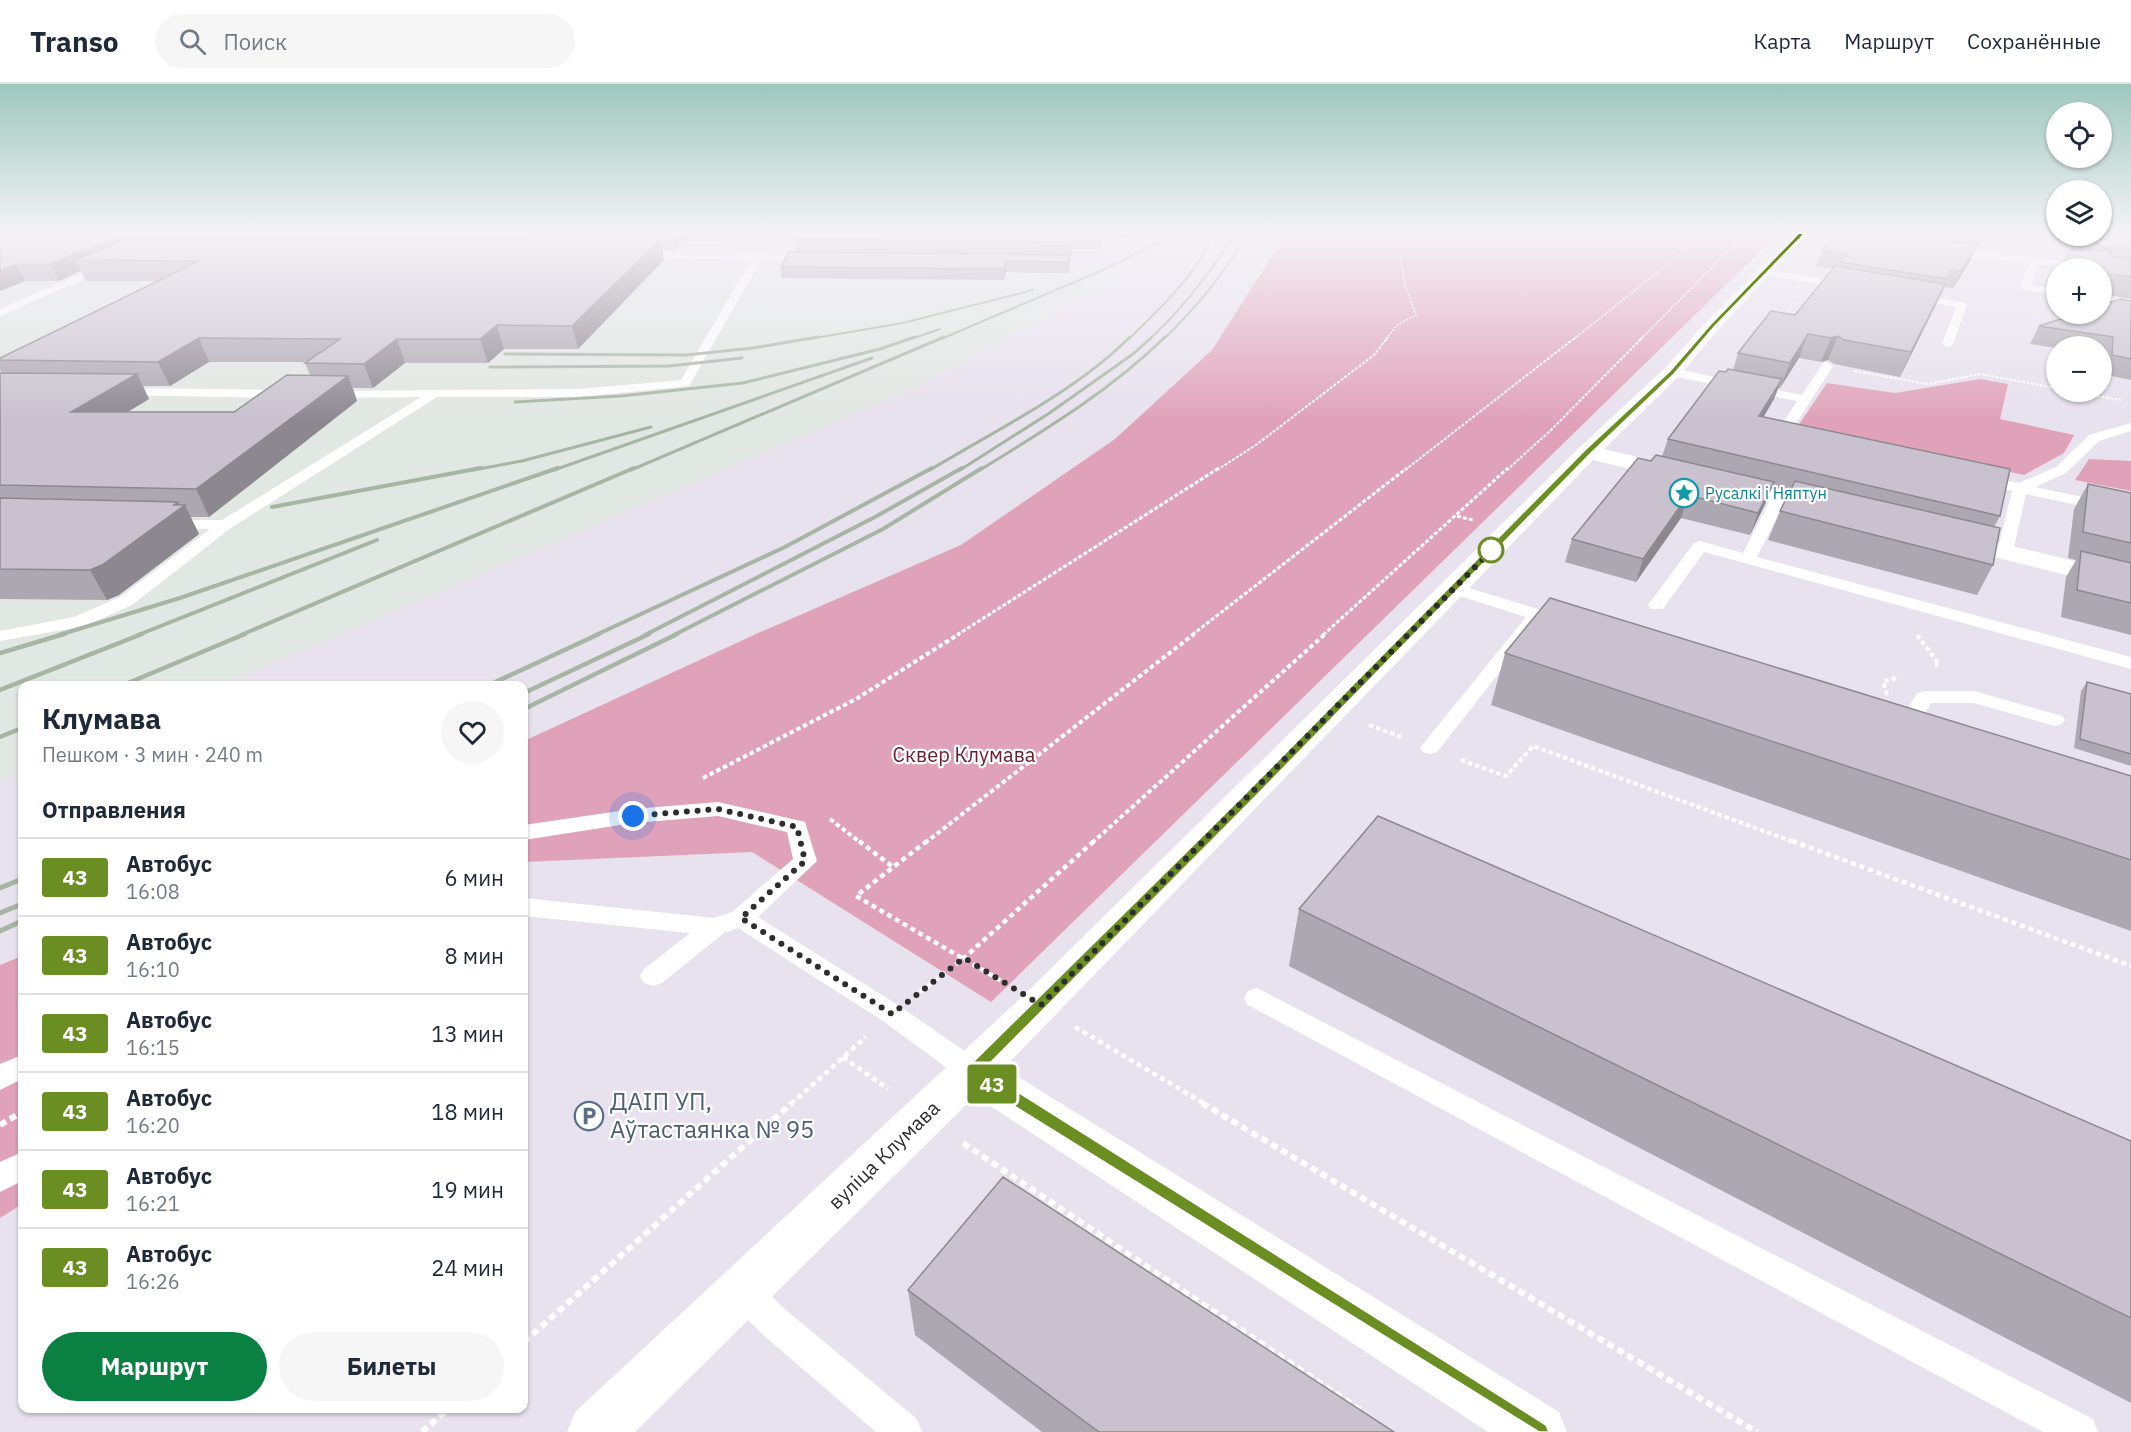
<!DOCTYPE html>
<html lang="ru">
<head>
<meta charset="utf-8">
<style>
	:root { --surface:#fff; --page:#f6f6f7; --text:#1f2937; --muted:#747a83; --line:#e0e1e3; --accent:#0b8043 }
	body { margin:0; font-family:"IBM Plex Sans",sans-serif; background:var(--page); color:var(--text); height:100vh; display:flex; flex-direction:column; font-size:22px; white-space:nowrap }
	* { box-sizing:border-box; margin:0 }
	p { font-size:20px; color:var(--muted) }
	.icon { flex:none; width:33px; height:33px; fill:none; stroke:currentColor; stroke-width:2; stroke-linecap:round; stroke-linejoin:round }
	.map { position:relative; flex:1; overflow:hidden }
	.side { position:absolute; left:18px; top:597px; width:510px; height:732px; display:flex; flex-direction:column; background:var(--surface); border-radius:12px; box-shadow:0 2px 4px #0004 }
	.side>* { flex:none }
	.badge { padding:0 12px; border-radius:4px; font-size:21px; line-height:39px }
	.tools { position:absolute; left:2046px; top:18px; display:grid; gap:12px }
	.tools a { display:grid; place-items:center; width:66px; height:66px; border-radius:50%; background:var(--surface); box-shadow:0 2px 4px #0004; font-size:30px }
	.you { position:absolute; width:30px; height:30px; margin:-15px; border:4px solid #fff; border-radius:50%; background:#1a73e8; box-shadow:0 0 0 9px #1a73e833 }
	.map>.badge { position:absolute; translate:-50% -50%; box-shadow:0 0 0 3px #fff }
	h2 { padding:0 24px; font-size:22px; line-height:54px }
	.round { display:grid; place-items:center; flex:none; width:63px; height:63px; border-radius:32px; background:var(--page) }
	.head { display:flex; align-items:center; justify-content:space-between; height:102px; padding:0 24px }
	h1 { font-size:28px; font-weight:700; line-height:45px }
	.button { display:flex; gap:12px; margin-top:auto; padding:12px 24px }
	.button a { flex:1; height:69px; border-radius:36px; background:var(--accent); color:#fff; font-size:24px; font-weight:700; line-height:69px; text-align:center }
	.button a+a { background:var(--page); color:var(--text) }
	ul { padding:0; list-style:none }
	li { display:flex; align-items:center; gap:18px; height:78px; padding:0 24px; border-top:2px solid var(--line) }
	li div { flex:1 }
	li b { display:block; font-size:22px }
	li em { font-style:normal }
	li .badge { min-width:66px; font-weight:700; text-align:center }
	header { display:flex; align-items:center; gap:36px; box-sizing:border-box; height:84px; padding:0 30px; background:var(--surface); border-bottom:2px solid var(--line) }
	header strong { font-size:28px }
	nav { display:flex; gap:33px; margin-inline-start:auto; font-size:21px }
	.search { width:420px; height:54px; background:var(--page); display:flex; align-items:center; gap:15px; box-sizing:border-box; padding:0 21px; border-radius:33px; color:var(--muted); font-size:22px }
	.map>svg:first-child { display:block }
	.industrial { fill:#e1e7e2 }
	.green { fill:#e0a2b9 }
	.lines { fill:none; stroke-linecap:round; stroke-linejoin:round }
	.path-far5 { stroke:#fff; stroke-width:1.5; stroke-dasharray:2 1.5; stroke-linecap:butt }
	.path-far4 { stroke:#fff; stroke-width:2; stroke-dasharray:3 1.5; stroke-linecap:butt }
	.path-far3 { stroke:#fff; stroke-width:3; stroke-dasharray:4 2; stroke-linecap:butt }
	.path-far2 { stroke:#fff; stroke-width:4; stroke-dasharray:4.5 3; stroke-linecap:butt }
	.path-far1 { stroke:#fff; stroke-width:4.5; stroke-dasharray:5 4; stroke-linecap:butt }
	.path { stroke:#fff; stroke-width:6; stroke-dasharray:7 4.5; stroke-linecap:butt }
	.lane { fill:#fff; fill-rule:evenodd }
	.street { fill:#fff; fill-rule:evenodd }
	.rail-far4 { stroke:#a7b6a4; stroke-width:2 }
	.rail-far3 { stroke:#a7b6a4; stroke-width:3 }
	.rail-far2 { stroke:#a7b6a4; stroke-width:4 }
	.rail-far1 { stroke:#a7b6a4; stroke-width:4.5 }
	.rail { stroke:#a7b6a4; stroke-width:5 }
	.wall { fill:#ada7b1; fill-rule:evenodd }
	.shaded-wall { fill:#8d8890 }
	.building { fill:#c9c2ce; stroke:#8d8890; stroke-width:1.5 }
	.line { fill:#6b8e23; stroke:#fff; stroke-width:1.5 }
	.walk { stroke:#2d2d2d; stroke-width:6; stroke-dasharray:0 10.8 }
	.stop-dot { fill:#fff; stroke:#6b8e23; stroke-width:3 }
	.labels { text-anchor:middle; stroke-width:4.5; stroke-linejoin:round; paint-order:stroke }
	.far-culture-label { font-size:16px; fill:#0d838f; stroke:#fff; text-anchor:start }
	.park-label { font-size:20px; fill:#672132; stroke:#fff }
	.street-label { font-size:20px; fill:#2d2d2d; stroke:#fff }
	.near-service-label { font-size:24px; fill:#4e5e75; stroke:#fff; text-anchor:start }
</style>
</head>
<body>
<header>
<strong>Transo</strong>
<div class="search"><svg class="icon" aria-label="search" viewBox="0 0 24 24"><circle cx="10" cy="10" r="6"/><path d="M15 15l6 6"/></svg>Поиск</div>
<nav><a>Карта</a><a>Маршрут</a><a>Сохранённые</a></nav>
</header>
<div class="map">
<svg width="2131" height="1348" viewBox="0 0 2131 1348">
	<rect width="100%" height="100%" fill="#e8e1ee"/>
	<path class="industrial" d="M 0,150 L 1101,150 L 1103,165 L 1160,173 L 907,307 L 222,601 L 22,602 L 22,687 L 0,697 Z"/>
	<path class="green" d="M 1282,150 L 1778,150 L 991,918 L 752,768 L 524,778 L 524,657 L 756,550 L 961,461 L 1115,355 L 1212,266 L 1281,158 Z
		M 1980,295 L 2008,300 L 2000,335 L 2074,351 L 2064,369 L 2024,391 L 1798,342 L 1827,299 L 1895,309 Z
		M 2089,375 L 2131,377 L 2131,407 L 2075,396 Z
		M 22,872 L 22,1120 L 0,1134 L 0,881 Z"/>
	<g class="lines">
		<path class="path-far5" d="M 1785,232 L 1794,218
			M 1386,255 L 1397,241 L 1416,231 L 1404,198 L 1399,161 L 1404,156 L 1403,150
			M 1574,255 L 1705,150
			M 1641,255 L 1745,150"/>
		<path class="path-far4" d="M 1854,287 L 1928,300 L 1980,290 L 2056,304
			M 2075,308 L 2121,316
			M 1217,386 L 1256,361 L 1374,271 L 1388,253
			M 1405,386 L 1576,253
			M 1507,386 L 1551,346 L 1643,253"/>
		<path class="path-far3" d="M 1457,432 L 1473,436
			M 957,551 L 1219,384
			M 1192,551 L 1407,384
			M 1323,551 L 1508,384"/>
		<path class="path-far2" d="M 1917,551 L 1939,580 L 1935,581
			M 1887,611 L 1883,598 L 1899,593
			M 1369,641 L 1401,653
			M 1461,676 L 1506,692 L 1533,662 L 1796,759
			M 703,694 L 856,615 L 959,550
			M 830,735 L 861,759
			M 925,759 L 1194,550
			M 1092,759 L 1325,550"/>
		<path class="path-far1" d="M 859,757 L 893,783
			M 927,757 L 856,812 L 1003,898
			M 1792,757 L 2131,882
			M 920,908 L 964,874 L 1094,757
			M 1075,943 L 1205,1020
			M 843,973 L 888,1005
			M 791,1020 L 866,953"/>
		<path class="path" d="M 1202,1019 L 1757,1348
			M 0,1041 L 22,1028
			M 963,1059 L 1365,1329
			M 524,1258 L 792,1019
			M 422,1348 L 449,1324"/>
		<path class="lane" d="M 1811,150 C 1827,149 1853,148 1866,156 L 1861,159 L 1816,153 Z
			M 1946,165 L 1974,169 L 1996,168 L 2088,181 L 2093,184 L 2071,184 L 2038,180 L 2031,201 L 2056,205 L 2056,211 L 2021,205 L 2020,203 L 2029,179 L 1943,170 L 1941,168 Z
			M 636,168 L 815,171 L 820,174 L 815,177 L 761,176 L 689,302 L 579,313 L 437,313 L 231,444 L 132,521 L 85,542 L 0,557 L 0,547 L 74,533 L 120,513 L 210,445 L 166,444 L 158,439 L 160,436 L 222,436 L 421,313 L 327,314 L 321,310 L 322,307 L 579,305 L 681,296 L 751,176 L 633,173 L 631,171 Z
			M 108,178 L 113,181 L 111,183 L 0,232 L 0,225 Z
			M 1763,185 L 1849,199 L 1854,202 L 1849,205 L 1759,190 L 1758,188 Z
			M 1909,209 L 1966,219 L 1967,221 L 1952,262 L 1948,263 L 1942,260 L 1956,223 L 1905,214 L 1904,212 Z
			M 2102,212 L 2131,216 L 2131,222 L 2102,218 Z
			M 1827,278 L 1833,282 L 1790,349 L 1798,351 L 1800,354 L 1793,358 L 1776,355 L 1774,352 L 1797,317 L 1672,292 L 1666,288 L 1672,284 L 1802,311 L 1823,279 Z
			M 120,304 L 289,306 L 295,310 L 289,314 L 116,311 L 114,308 Z
			M 2131,339 L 2131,347 L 2099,357 L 2066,389 L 2035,403 L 2131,423 L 2131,433 L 2026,410 L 2013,468 L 2005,473 L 1999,471 L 1997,468 L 2012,407 L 1974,398 L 1972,395 L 1974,392 L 1979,391 L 2019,399 L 2056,383 L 2089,351 Z
			M 1779,409 L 1787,414 L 1757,473 L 2131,573 L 2131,585 L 1704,468 L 1663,525 L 1651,525 L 1648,521 L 1694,459 L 1700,457 L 1743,469 L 1771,414 Z
			M 1453,499 L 1570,535 L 1573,539 L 1570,543 L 1564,544 L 1540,537 L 1437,668 L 1430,670 L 1423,668 L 1420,664 L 1423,660 L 1526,533 L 1447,508 L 1444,504 L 1447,500 Z
			M 1924,607 L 1974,607 L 2062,632 L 2065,636 L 2062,640 L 2055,642 L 1973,619 L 1931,619 L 1924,630 L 1939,646 L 1936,650 C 1922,654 1912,643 1904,631 L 1917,609 Z
			M 718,718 L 805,738 L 817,777 L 758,833 L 901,923 L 982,979 L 986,987 L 982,995 L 972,999 L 962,995 L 883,937 L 738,844 L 724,849 L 662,899 L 653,902 L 644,899 L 640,892 L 644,885 L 690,849 L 524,832 L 524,814 L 714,834 L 732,828 L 793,775 L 787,748 L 718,732 L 633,739 L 524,756 L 524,741 L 633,725 Z
			M 1257,904 L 2093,1335 L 2098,1348 L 2043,1348 L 1248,921 L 1244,914 L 1248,907 Z
			M 22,971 L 22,995 L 0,1006 L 0,980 Z
			M 22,1068 L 22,1097 L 0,1108 L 0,1078 Z
			M 741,1190 L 753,1195 L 786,1226 L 917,1335 L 922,1348 L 876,1348 L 762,1250 L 729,1217 L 724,1206 L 729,1195 Z"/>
		<path class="street" d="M 1793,150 L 1808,150 L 1718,246 L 1679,292 L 1604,365 L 1684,384 L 1687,389 L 1684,394 L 1676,396 L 1593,376 L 1004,984 L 1559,1328 L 1567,1348 L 1488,1348 L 975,1012 L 635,1348 L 567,1348 L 575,1328 L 1026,909 L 1580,363 L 1665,284 L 1706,238 Z
			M 1727,394 L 1837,421 L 1840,426 L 1837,431 L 1828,433 L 1719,406 L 1715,401 L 1719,396 Z
			M 1951,447 L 2131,491 L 2131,507 L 1942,460 L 1938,455 L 1942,450 Z"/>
		<path class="rail-far4" d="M 809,255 L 903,239 L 1033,206
			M 911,255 L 940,245
			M 941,255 L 1098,188 L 1177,150
			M 1129,255 C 1160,224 1196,192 1213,150
			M 1150,255 C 1183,224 1211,188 1235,150
			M 1164,255 C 1198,221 1223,192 1247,150"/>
		<path class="rail-far3" d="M 505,270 L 686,271 L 753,264 L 818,253
			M 490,283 L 669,282 L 742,274
			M 515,318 L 621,312 L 743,299 L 880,265 L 915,253
			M 473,386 L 522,377 L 651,343
			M 554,386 L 872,274
			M 631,386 L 944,253
			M 930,386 C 996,346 1075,308 1130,253
			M 960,386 L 1048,330 L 1133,270 L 1152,253
			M 980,386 C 1045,346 1110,307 1165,253"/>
		<path class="rail-far2" d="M 272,423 L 481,384
			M 59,551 L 180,514 L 558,384
			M 138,551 L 377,456
			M 241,551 L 634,384
			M 596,551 L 785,463 L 932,384
			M 645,551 L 875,433 L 962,384
			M 674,551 L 883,445 L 982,384"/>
		<path class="rail-far1" d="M 0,569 L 64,550
			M 121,602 L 245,550
			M 487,602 L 599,550
			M 0,606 L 142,550
			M 524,609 L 649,550
			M 524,625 L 677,550
			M 0,653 L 22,644"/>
		<path class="rail" d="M 0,804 L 22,795
			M 0,829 L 22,820
			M 0,847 L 22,837"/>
	</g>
	<path class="wall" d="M 0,150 L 731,150 L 724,157 L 683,157 L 675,166 L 662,166 L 664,176 L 578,265 L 504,265 L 488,279 L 405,279 L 373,304 L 353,304 L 357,317 L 209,433 L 190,433 L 199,450 L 119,511 L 107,516 L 0,515 L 0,289 L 2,289 L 0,286 L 0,274 L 157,197 L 86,197 L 81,187 L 59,197 L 25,197 L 0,207 ZM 209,278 L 306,278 L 305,279 L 310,291 L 234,328 L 127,328 L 149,315 L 143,302 L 170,302 Z
		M 798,150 L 1151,150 L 1141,156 L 1103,152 L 1102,165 L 1072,165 L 1071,172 L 1070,172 L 1069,189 L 1006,188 L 1004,196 L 782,194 L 781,183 L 797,169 L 795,155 Z
		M 1837,150 L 1986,150 L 1974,166 L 1970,177 L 1953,204 L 1945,203 L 1900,293 L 1834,280 L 1828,276 L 1821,278 L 1799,274 L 1780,304 L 1778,304 L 1774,315 L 1763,333 L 2000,432 L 1994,443 L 1993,481 L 1977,511 L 1768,456 L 1780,427 L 1790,407 L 1772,403 L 1765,420 L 1750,451 L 1681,434 L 1636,498 L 1565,478 L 1572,455 L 1651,377 L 1662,372 L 1668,355 L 1726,288 L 1733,286 L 1738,269 L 1795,231 L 1833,185 L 1816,182 L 1822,166 Z
		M 2131,150 L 2131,215 L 2102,210 L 2102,184 L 2061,184 L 2077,152 Z
		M 2056,194 L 2056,203 L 2053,202 Z
		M 2131,217 L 2131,296 L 2102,290 L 2103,272 L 2102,271 L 2102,262 L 2056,262 L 2056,264 L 2030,260 L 2039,242 L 2082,236 L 2086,233 L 2088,230 L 2102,230 Z
		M 2088,400 L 2131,409 L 2131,551 L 2061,533 L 2066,493 L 2076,476 L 2068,474 L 2074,425 Z
		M 1505,569 L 2131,692 L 2131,847 L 1491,621 Z
		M 2087,598 L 2131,610 L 2131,682 L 2074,664 L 2081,607 Z
		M 1299,825 L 2131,1057 L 2131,1319 L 1289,882 Z
		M 908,1206 L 1394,1348 L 1042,1348 L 915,1251 Z"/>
	<path class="shaded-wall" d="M 124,150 L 152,150 L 155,156 L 76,176 L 81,187 L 59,197 L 50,180 Z
		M 401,150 L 436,150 L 424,150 L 425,155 L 406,166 Z
		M 672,150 L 682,150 L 683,157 L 675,166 Z
		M 723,150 L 731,150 L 724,157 Z
		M 1141,150 L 1151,150 L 1141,156 Z
		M 1982,150 L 1986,150 L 1974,166 L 1970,177 L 1953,204 L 1961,187 L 1976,161 Z
		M 660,156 L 664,176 L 578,265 L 572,242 Z
		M 2112,162 L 2102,181 L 2106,164 Z
		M 1006,177 L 1006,188 L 1004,196 L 1004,185 Z
		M 16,180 L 25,197 L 0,207 L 0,186 Z
		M 1945,200 L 1935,222 L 1900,293 L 1911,268 Z
		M 497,241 L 504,265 L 488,279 L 480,255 Z
		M 1808,250 L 1799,274 L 1780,304 L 1790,279 Z
		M 1838,252 L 1828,276 L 1821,278 L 1831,254 Z
		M 199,254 L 209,278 L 170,302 L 158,278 Z
		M 397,255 L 405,279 L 373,304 L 364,280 Z
		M 137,290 L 149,315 L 85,354 L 71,328 Z
		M 348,292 L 357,317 L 209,433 L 196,405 Z
		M 1782,295 L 1774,315 L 1752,353 L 1759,332 Z
		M 1774,398 L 1765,420 L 1750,451 L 1758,429 Z
		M 1688,411 L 1681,434 L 1636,498 L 1643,475 Z
		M 178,418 L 181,424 L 185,421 L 199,450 L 119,511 L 107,516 L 90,486 Z"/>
	<path class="building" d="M 0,150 L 124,150 L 50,180 L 16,180 L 0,186 Z
		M 798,150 L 1103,150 L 1103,151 L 1072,151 L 1071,158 L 795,155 Z
		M 1837,150 L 1894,150 L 1977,161 L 1961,187 L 1952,186 L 1947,195 L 1840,178 L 1847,170 L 1822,166 Z
		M 2102,150 L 2131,150 L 2131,165 L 2112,162 L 2106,164 L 2106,166 L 2110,167 L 2112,172 L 2131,175 L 2131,193 L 2102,189 L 2102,184 L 2076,184 L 2063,182 L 2070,166 L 2105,166 L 2104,163 L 2098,160 L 2075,157 L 2077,152 L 2102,152 Z
		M 127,155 L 660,156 L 572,242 L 497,241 L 480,255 L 397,255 L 364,280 L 305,279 L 340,255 L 199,254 L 158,278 L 0,276 L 0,274 L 199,177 L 76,176 Z
		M 789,168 L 1070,171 L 1069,178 L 1006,177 L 1004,185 L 781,183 Z
		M 1835,182 L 1945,200 L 1911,268 L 1844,256 L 1838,252 L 1831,254 L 1808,250 L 1790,279 L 1738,269 L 1771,227 L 1795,231 Z
		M 2120,215 L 2131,217 L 2131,275 L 2112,271 L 2113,253 L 2039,242 L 2073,231 L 2082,236 L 2090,232 L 2090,230 L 2102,230 L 2102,221 Z
		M 1728,285 L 1782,295 L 1759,332 L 2010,385 L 2000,432 L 1668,355 L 1719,287 L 1726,288 Z
		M 0,289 L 137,290 L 71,328 L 234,328 L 287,291 L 348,292 L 196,405 L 0,401 Z
		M 1656,371 L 1774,398 L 1758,429 L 1688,411 L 1643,475 L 1572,455 L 1638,374 L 1651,377 Z
		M 1795,397 L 2000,444 L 1993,481 L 1780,427 Z
		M 2088,400 L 2131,409 L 2131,459 L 2083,448 Z
		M 0,414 L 178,418 L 174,421 L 185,421 L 102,481 L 90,486 L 0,485 Z
		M 2081,467 L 2131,479 L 2131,519 L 2077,506 Z
		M 1550,514 L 2131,692 L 2131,776 L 1505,569 Z
		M 2087,598 L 2131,610 L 2131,670 L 2080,655 Z
		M 1378,732 L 2131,1057 L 2131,1234 L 1299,825 Z
		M 1003,1093 L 1394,1348 L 1099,1348 L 908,1206 Z"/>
	<linearGradient id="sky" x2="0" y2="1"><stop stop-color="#9ec8bd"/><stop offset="0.44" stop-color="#f5f2f7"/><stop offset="1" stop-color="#f5f2f7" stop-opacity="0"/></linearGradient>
	<rect width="2131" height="338" fill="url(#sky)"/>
	<path class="line" d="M 1799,149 L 1804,150 L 1714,243 L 1674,290 L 1591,369 L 1249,719 L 983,986 L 1546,1341 L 1549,1348 L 1539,1348 L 966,992 L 964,987 L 1241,714 L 1585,366 L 1670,287 L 1710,241 Z"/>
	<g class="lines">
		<path class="walk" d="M 633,732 L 718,725 L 797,743 L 805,777 L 741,834 L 892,930 L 964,874 L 1041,921 L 1497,461 L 1491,466"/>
	</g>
	<defs>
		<g id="sight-ring" transform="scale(1.5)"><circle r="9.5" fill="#fff" stroke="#0f9aa8" stroke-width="1.5"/><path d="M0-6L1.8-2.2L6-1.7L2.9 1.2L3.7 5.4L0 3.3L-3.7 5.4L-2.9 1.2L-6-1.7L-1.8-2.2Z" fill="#0f9aa8"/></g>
		<g id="parking-ring" transform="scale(1.5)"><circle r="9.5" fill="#fff" stroke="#5c6f8a" stroke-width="1.5"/><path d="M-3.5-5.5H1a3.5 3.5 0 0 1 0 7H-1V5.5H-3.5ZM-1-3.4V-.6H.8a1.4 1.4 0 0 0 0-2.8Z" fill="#5c6f8a"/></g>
	</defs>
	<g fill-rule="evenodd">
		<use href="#sight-ring" x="1684" y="409"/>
		<use href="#parking-ring" x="589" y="1032"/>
	</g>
	<circle class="stop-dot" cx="1491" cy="466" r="12"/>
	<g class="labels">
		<g class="far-culture-label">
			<text x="1705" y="415">Русалкі і Няптун</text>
		</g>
		<g class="park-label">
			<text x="964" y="678">Сквер Клумава</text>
		</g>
		<g class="street-label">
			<text transform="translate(884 1071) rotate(-44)" y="7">вуліца Клумава</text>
		</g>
		<g class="near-service-label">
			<text x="610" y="1026">ДАІП УП,<tspan x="610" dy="28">Аўтастаянка № 95</tspan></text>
		</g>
	</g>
</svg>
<div class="tools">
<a><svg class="icon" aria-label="locate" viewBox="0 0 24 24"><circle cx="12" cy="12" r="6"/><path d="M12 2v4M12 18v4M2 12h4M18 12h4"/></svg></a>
<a><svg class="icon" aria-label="layers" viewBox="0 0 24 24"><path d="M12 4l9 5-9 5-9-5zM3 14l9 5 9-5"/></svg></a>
<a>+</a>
<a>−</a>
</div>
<div class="you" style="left:633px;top:732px"></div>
<b class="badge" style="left:992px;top:1000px;background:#6b8e23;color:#fff">43</b>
<section class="side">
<div class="head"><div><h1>Клумава</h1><p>Пешком · 3 мин · 240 m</p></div><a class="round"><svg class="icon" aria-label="heart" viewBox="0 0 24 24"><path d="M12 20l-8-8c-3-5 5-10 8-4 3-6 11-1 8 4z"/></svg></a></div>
<h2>Отправления</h2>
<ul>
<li><span class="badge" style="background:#6b8e23;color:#fff">43</span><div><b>Автобус</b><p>16:08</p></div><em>6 мин</em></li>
<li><span class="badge" style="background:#6b8e23;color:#fff">43</span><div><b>Автобус</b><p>16:10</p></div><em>8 мин</em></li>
<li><span class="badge" style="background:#6b8e23;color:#fff">43</span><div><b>Автобус</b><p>16:15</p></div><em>13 мин</em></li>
<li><span class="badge" style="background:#6b8e23;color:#fff">43</span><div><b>Автобус</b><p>16:20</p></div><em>18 мин</em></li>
<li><span class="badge" style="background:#6b8e23;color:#fff">43</span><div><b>Автобус</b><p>16:21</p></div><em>19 мин</em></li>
<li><span class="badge" style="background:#6b8e23;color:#fff">43</span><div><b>Автобус</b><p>16:26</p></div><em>24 мин</em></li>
</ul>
<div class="button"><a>Маршрут</a><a>Билеты</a></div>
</section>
</div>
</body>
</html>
